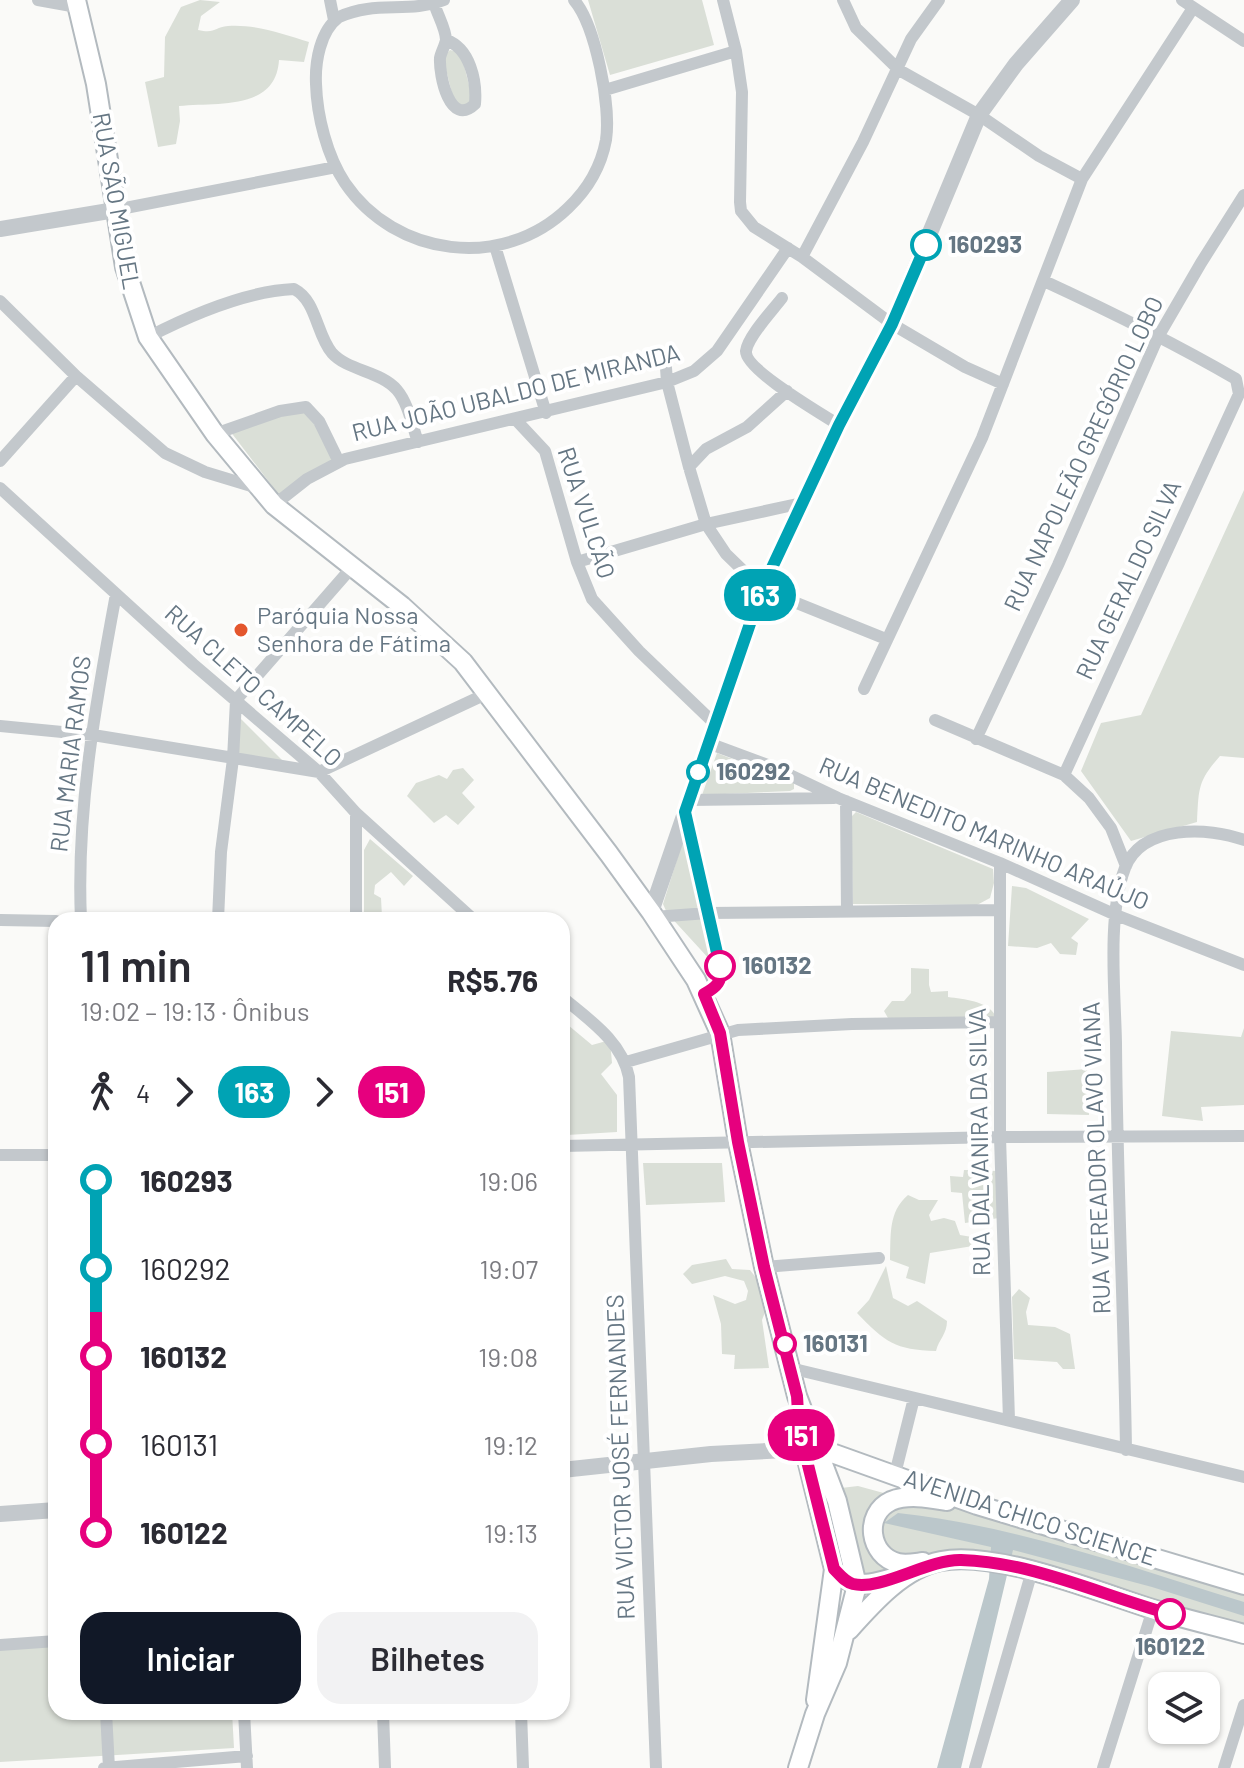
<!DOCTYPE html>
<html lang="pt">
<head>
<meta charset="utf-8">
<style>
	:root { --surface:#fff; --page:#f2f2f3; --text:#2b2b33; --muted:#7c7c81; --accent:#111827 }
	body { margin:0; font-family:Barlow,sans-serif; background:var(--page); color:var(--text); height:100vh; display:flex; flex-direction:column; font-size:30px; white-space:nowrap }
	* { box-sizing:border-box; margin:0 }
	p { font-size:26px; color:var(--muted) }
	.icon { flex:none; width:44px; height:44px; fill:none; stroke:currentColor; stroke-width:2; stroke-linecap:round; stroke-linejoin:round }
	.map { position:relative; flex:1; overflow:hidden }
	.side { position:absolute; left:48px; top:912px; width:522px; height:808px; display:flex; flex-direction:column; background:var(--surface); border-radius:24px; box-shadow:0 2px 6px #0004 }
	.side>* { flex:none }
	.badge { padding:0 16px; border-radius:26px; font-size:28px; line-height:52px }
	.buttons { position:absolute; left:1148px; top:1672px; display:grid; gap:16px }
	.buttons a { display:grid; place-items:center; width:72px; height:72px; border-radius:16px; background:var(--surface); box-shadow:0 2px 6px #0004; font-size:40px }
	.map>.badge { position:absolute; translate:-50% -50%; box-shadow:0 0 0 4px #fff }
	.legs { display:flex; align-items:center; gap:12px; height:88px; padding:0 32px; font-size:26px }
	.legs p { margin-inline-start:auto }
	.head { display:flex; align-items:center; justify-content:space-between; height:136px; padding:0 32px }
	h1 { font-size:44px; font-weight:600; line-height:60px }
	.cta { display:flex; gap:16px; margin-top:auto; padding:16px 32px }
	.cta a { flex:1; height:92px; border-radius:24px; background:var(--accent); color:#fff; font-size:32px; font-weight:600; line-height:92px; text-align:center }
	.cta a+a { background:var(--page); color:var(--text) }
	ul { padding:0 32px; list-style:none }
	li { display:flex; align-items:center; gap:28px; height:88px; font-size:30px }
	li i { display:grid; place-items:center; width:12px; height:100%; margin:0 10px; background:currentColor }
	li i::after { content:''; width:20px; height:20px; margin:-10px; border:6px solid; border-radius:50%; background:var(--surface) }
	li p { margin-inline-start:auto }
	li:first-child i { background:linear-gradient(#0000 50%,currentColor 0) }
	li:last-child i { background:linear-gradient(currentColor 50%,#0000 0) }
	.map>svg:first-child { display:block }
	.green { fill:#dadfd7 }
	.water { fill:#bbc7cb }
	.lines { fill:none; stroke-linecap:round; stroke-linejoin:round }
	.secondary-casing { stroke:#b3babf; stroke-width:22 }
	.minor { stroke:#c3c8cc; stroke-width:12 }
	.tertiary { stroke:#c3c8cc; stroke-width:16 }
	.secondary { stroke:#fff; stroke-width:18 }
	.line-1-casing { stroke:#fff; stroke-width:18 }
	.line-2-casing { stroke:#fff; stroke-width:18 }
	.line-1 { stroke:#00a3b4; stroke-width:12 }
	.line-2 { stroke:#e6007e; stroke-width:12 }
	.stop-1-dot { fill:#fff; stroke:#00a3b4; stroke-width:4 }
	.poi-dot { fill:#e4572e; stroke:#fff; stroke-width:3 }
	.stop-2-dot { fill:#fff; stroke:#e6007e; stroke-width:4 }
	.labels { text-anchor:middle; stroke-width:8; stroke-linejoin:round; paint-order:stroke }
	.street-label { font-size:24px; fill:#657683; stroke:#fff }
	.stop-label { font-size:24px; font-weight:bold; fill:#657683; stroke:#fff; text-anchor:start }
	.poi-label { font-size:24px; fill:#657683; stroke:#fff; text-anchor:start }
</style>
</head>
<body>
<div class="map">
<svg width="1244" height="1768" viewBox="0 0 1244 1768">
	<rect width="100%" height="100%" fill="#fafaf8"/>
	<path class="green" d="M 200,0 L 220,2 L 201,16 L 198,30 C 216,34 214,27 228,26 C 255,24 283,34 309,42 L 304,62 L 279,60 C 276,111 217,102 179,106 L 180,121 L 176,144 L 158,147 L 145,82 L 164,77 L 165,37 L 181,7 Z
		M 588,0 L 702,0 L 714,45 L 610,75 Z
		M 450,50 L 461,53 L 473,101 L 471,104 L 455,106 L 443,57 Z
		M 291,411 L 308,411 L 333,460 L 279,495 L 230,431 Z
		M 1244,490 L 1244,758 L 1220,756 C 1197,782 1199,789 1197,822 L 1131,841 L 1081,771 L 1101,723 L 1141,715 Z
		M 237,715 L 290,768 L 232,754 Z
		M 717,753 L 794,783 L 794,789 L 790,791 L 702,795 Z
		M 463,768 L 474,780 L 462,793 L 475,807 L 458,825 L 446,815 L 434,823 L 407,796 L 416,783 L 439,775 L 447,779 L 453,770 Z
		M 856,812 L 993,869 L 994,883 L 990,898 L 977,905 L 853,904 L 851,817 Z
		M 685,834 L 688,840 L 711,961 L 667,913 L 663,904 Z
		M 370,839 L 413,876 L 404,886 L 391,872 L 375,885 L 374,894 L 381,898 L 382,917 L 397,920 L 364,920 L 364,850 Z
		M 1012,886 L 1026,888 L 1089,919 L 1071,938 L 1078,943 L 1076,955 L 1060,954 L 1051,943 L 1037,948 L 1008,946 Z
		M 911,968 L 929,969 L 929,985 L 931,992 L 948,991 L 948,997 C 964,999 987,1001 995,1015 L 992,1019 L 888,1018 L 884,1011 L 892,1001 L 904,1001 L 911,993 Z
		M 562,1020 L 592,1045 L 610,1040 L 612,1063 L 601,1074 L 617,1095 L 617,1132 L 567,1135 L 565,1107 L 562,1106 L 562,1090 L 567,1089 L 562,1071 Z
		M 1244,1028 L 1244,1105 L 1201,1107 L 1203,1121 L 1162,1116 L 1171,1031 L 1241,1037 Z
		M 1087,1069 L 1089,1115 L 1047,1114 L 1047,1072 Z
		M 643,1163 L 722,1163 L 725,1202 L 646,1205 Z
		M 964,1170 L 998,1171 L 999,1218 L 965,1223 L 962,1193 L 951,1192 L 950,1176 L 963,1177 Z
		M 908,1195 L 919,1200 L 938,1200 L 929,1215 L 931,1221 L 944,1218 L 955,1221 L 960,1235 L 978,1238 L 979,1245 L 930,1253 L 925,1284 L 906,1278 L 909,1267 L 890,1260 C 891,1235 888,1212 908,1195 Z
		M 726,1259 L 732,1269 L 750,1270 L 757,1279 L 767,1307 L 762,1320 L 769,1368 L 734,1369 L 735,1355 L 722,1354 L 721,1324 L 713,1295 L 735,1304 L 746,1300 L 748,1291 L 744,1281 L 725,1276 L 692,1284 L 683,1274 L 692,1265 Z
		M 886,1266 L 893,1298 L 908,1306 L 917,1301 L 947,1321 C 947,1334 939,1339 936,1351 C 895,1350 885,1342 857,1313 L 869,1300 Z
		M 1019,1289 L 1030,1298 L 1026,1312 L 1028,1325 L 1055,1327 L 1070,1334 L 1075,1369 L 1063,1369 L 1057,1362 L 1014,1359 L 1012,1297 Z
		M 858,1486 L 891,1495 L 891,1504 L 865,1532 L 868,1550 L 880,1566 L 904,1570 L 863,1581 L 841,1488 Z
		M 923,1504 L 980,1509 L 1244,1589 L 1244,1629 L 1083,1580 L 902,1560 L 889,1553 L 877,1529 L 889,1509 Z
		M 56,1644 L 56,1712 L 232,1712 L 234,1748 L 0,1762 L 0,1648 Z"/>
	<path class="water" d="M 898,1513 C 1017,1526 1130,1567 1244,1602 L 1244,1616 L 1152,1587 L 1013,1550 L 961,1768 L 937,1768 L 989,1579 L 991,1547 L 884,1523 Z"/>
	<g class="lines">
		<g class="secondary-casing">
			<path id="secondary" d="M 76,0 L 96,84 L 125,267 L 148,337 L 215,434 L 274,505 L 402,606 L 463,662 L 609,854 L 651,912 L 696,980 L 720,1033 L 738,1142 L 764,1267 L 797,1396 L 837,1501 L 857,1585 L 837,1663 L 815,1714 L 798,1768
				M 802,1439 L 834,1569 L 816,1700
				M 805,1449 L 818,1448 L 977,1505 L 1244,1585
				M 923,1562 C 915,1563 906,1565 898,1563 C 869,1556 863,1514 891,1501 C 908,1494 929,1498 947,1501
				M 847,1580 C 863,1589 885,1580 903,1575
				M 849,1630 C 873,1603 904,1568 941,1561 C 994,1550 1096,1591 1149,1608 C 1180,1618 1212,1625 1244,1634"/>
		</g>
		<path class="minor" d="M 38,0 L 77,7
			M 330,0 L 334,20
			M 444,0 C 408,14 376,0 339,17 C 320,31 315,62 316,84 C 317,116 327,156 345,183 C 395,257 503,271 568,208 C 587,190 601,167 606,140 C 611,107 596,26 574,0
			M 723,0 L 736,51 L 742,92 L 740,202 L 741,211 L 754,227 L 802,257 L 892,324 L 965,367 L 1003,384
			M 843,0 L 856,28 L 899,70 L 979,115 L 1039,156 L 1082,179
			M 1182,0 L 1244,41
			M 434,3 C 437,14 446,29 446,40 C 445,46 441,52 440,58 C 439,76 450,128 475,104 C 477,81 470,48 446,40
			M 605,90 L 736,51
			M 115,210 L 336,167
			M 495,246 L 546,413
			M 802,257 L 863,142 L 911,39 L 939,0
			M 1044,281 C 1109,311 1174,343 1236,379 L 1239,394 L 1064,775
			M 782,298 C 773,310 748,336 746,351 C 744,369 822,414 839,425
			M 0,301 L 76,376 L 165,453 L 205,472 L 258,488
			M 148,337 C 189,316 247,291 294,289 C 317,301 316,334 332,353 C 348,371 381,371 397,390 C 408,403 412,425 418,442
			M 665,354 L 667,382 L 689,467 L 706,524 L 726,554 L 762,589 L 886,639
			M 516,420 L 545,451 L 577,562 L 592,599 L 639,651 L 714,723
			M 215,434 L 280,411 L 306,407 L 319,421 L 339,462
			M 0,461 L 76,376
			M 689,467 L 706,449 L 747,427 L 787,391
			M 0,488 L 193,664 L 319,772 L 356,813 L 474,920
			M 274,505 L 307,479 L 345,459 L 667,382 L 694,371 L 717,351 L 788,248
			M 577,562 L 706,524 L 802,503
			M 864,689 L 982,438 L 1082,179 L 1193,8
			M 935,720 L 1064,775 L 1089,798 L 1111,828 L 1126,866
			M 0,726 L 93,735 L 319,772 L 488,693
			M 976,739 L 1058,565 L 1158,337 L 1201,263 L 1244,195
			M 708,743 L 773,767 L 838,798 L 1000,863 L 1116,915 L 1244,965
			M 690,800 L 834,798
			M 846,801 L 847,911
			M 685,812 L 722,977 L 716,987 L 704,994
			M 1000,863 L 1000,1137 L 1009,1420
			M 654,917 L 708,913 L 998,910
			M 0,920 L 56,921
			M 81,920 C 76,811 96,701 116,594
			M 193,920 L 234,920
			M 218,920 L 221,852 L 233,759 L 236,700 L 353,566
			M 356,920 L 356,813
			M 562,997 C 588,1019 622,1041 629,1077 L 656,1768
			M 626,1062 L 738,1030 L 852,1024 L 999,1022
			M 562,1146 L 1000,1137 L 1244,1136
			M 0,1155 L 56,1155
			M 764,1267 L 879,1258
			M 790,1368 L 1244,1477
			M 1126,1450 C 1124,1314 1117,1179 1116,1043 C 1115,992 1107,915 1125,868 C 1142,824 1209,827 1244,840
			M 895,1474 L 914,1398
			M 0,1645 L 56,1641
			M 106,1712 L 109,1768
			M 244,1712 L 247,1768
			M 383,1712 L 385,1768
			M 521,1712 L 523,1768
			M 104,1768 L 247,1756
			M 975,1768 L 1032,1571
			M 1103,1768 L 1153,1609
			M 1224,1768 L 1244,1705"/>
		<path class="tertiary" d="M 0,229 L 115,210
			M 651,912 L 762,589 L 839,425 L 892,324 L 979,115 L 1016,64 L 1072,0
			M 562,1470 L 711,1454 L 805,1449
			M 0,1514 L 56,1510"/>
		<use href="#secondary" class="secondary"/>
	</g>
	<g class="lines">
		<g class="line-1-casing">
			<path id="line-1" d="M 720,966 L 685,812 L 762,589 L 839,425 L 892,324 L 926,245"/>
		</g>
		<g class="line-2-casing">
			<path id="line-2" d="M 720,966 C 723,981 717,987 704,994 L 720,1033 L 738,1142 L 764,1267 L 797,1396 L 799,1429 L 834,1569 C 840,1575 845,1582 853,1584 C 881,1591 928,1559 961,1560 C 1033,1562 1101,1595 1170,1614"/>
		</g>
		<use href="#line-1" class="line-1"/>
		<use href="#line-2" class="line-2"/>
	</g>
	<g class="stop-1-dot">
		<circle cx="926" cy="245" r="14"/>
		<circle cx="698" cy="772" r="10"/>
	</g>
	<circle class="poi-dot" cx="241" cy="630" r="8"/>
	<g class="stop-2-dot">
		<circle cx="720" cy="966" r="14"/>
		<circle cx="785" cy="1344" r="10"/>
		<circle cx="1170" cy="1614" r="14"/>
	</g>
	<g class="labels">
		<g class="street-label">
			<text transform="translate(116 201) rotate(80)" y="8">RUA SÃO MIGUEL</text>
			<text transform="translate(516 393) rotate(-14)" y="8">RUA JOÃO UBALDO DE MIRANDA</text>
			<text transform="translate(1084 454) rotate(-65)" y="8">RUA NAPOLEÃO GREGÓRIO LOBO</text>
			<text transform="translate(586 513) rotate(72)" y="8">RUA VULCÃO</text>
			<text transform="translate(1129 580) rotate(-65)" y="8">RUA GERALDO SILVA</text>
			<text transform="translate(253 686) rotate(42)" y="8">RUA CLETO CAMPELO</text>
			<text transform="translate(71 754) rotate(-83)" y="8">RUA MARIA RAMOS</text>
			<text transform="translate(984 834) rotate(23)" y="8">RUA BENEDITO MARINHO ARAÚJO</text>
			<text transform="translate(980 1142) rotate(-91)" y="8">RUA DALVANIRA DA SILVA</text>
			<text transform="translate(1097 1158) rotate(-92)" y="8">RUA VEREADOR OLAVO VIANA</text>
			<text transform="translate(621 1457) rotate(-92)" y="8">RUA VICTOR JOSÉ FERNANDES</text>
			<text transform="translate(1030 1518) rotate(18)" y="8">AVENIDA CHICO SCIENCE</text>
		</g>
		<g class="stop-label">
			<text x="948" y="253">160293</text>
			<text x="716" y="780">160292</text>
			<text x="742" y="974">160132</text>
			<text x="803" y="1352">160131</text>
			<text x="1170" y="1655" text-anchor="middle">160122</text>
		</g>
		<g class="poi-label">
			<text x="257" y="624">Paróquia Nossa<tspan x="257" dy="28">Senhora de Fátima</tspan></text>
		</g>
	</g>
</svg>
<div class="buttons">
<a><svg class="icon" aria-label="layers" viewBox="0 0 24 24"><path d="M12 4l9 5-9 5-9-5zM3 14l9 5 9-5"/></svg></a>
</div>
<b class="badge" style="left:760px;top:595px;background:#00a3b4;color:#fff">163</b>
<b class="badge" style="left:801px;top:1435px;background:#e6007e;color:#fff">151</b>
<section class="side">
<div class="head"><div><h1>11 min</h1><p>19:02 – 19:13 · Ônibus</p></div><b>R$5.76</b></div>
<div class="legs"><svg class="icon" aria-label="walk" viewBox="0 0 24 24"><circle cx="13" cy="4" r="2"/><path d="M13 8l-2 6 4 7M11 14l-3 7M7 12l3-4h3l4 4"/></svg>4<svg class="icon" aria-label="forward" viewBox="0 0 24 24"><path d="M9 5l7 7-7 7"/></svg><b class="badge" style="background:#00a3b4;color:#fff">163</b><svg class="icon" aria-label="forward" viewBox="0 0 24 24"><path d="M9 5l7 7-7 7"/></svg><b class="badge" style="background:#e6007e;color:#fff">151</b></div>
<ul>
<li><i style="color:#00a3b4"></i><b>160293</b><p>19:06</p></li>
<li><i style="color:#00a3b4"></i><span>160292</span><p>19:07</p></li>
<li><i style="color:#e6007e"></i><b>160132</b><p>19:08</p></li>
<li><i style="color:#e6007e"></i><span>160131</span><p>19:12</p></li>
<li><i style="color:#e6007e"></i><b>160122</b><p>19:13</p></li>
</ul>
<div class="cta"><a>Iniciar</a><a>Bilhetes</a></div>
</section>
</div>
</body>
</html>
